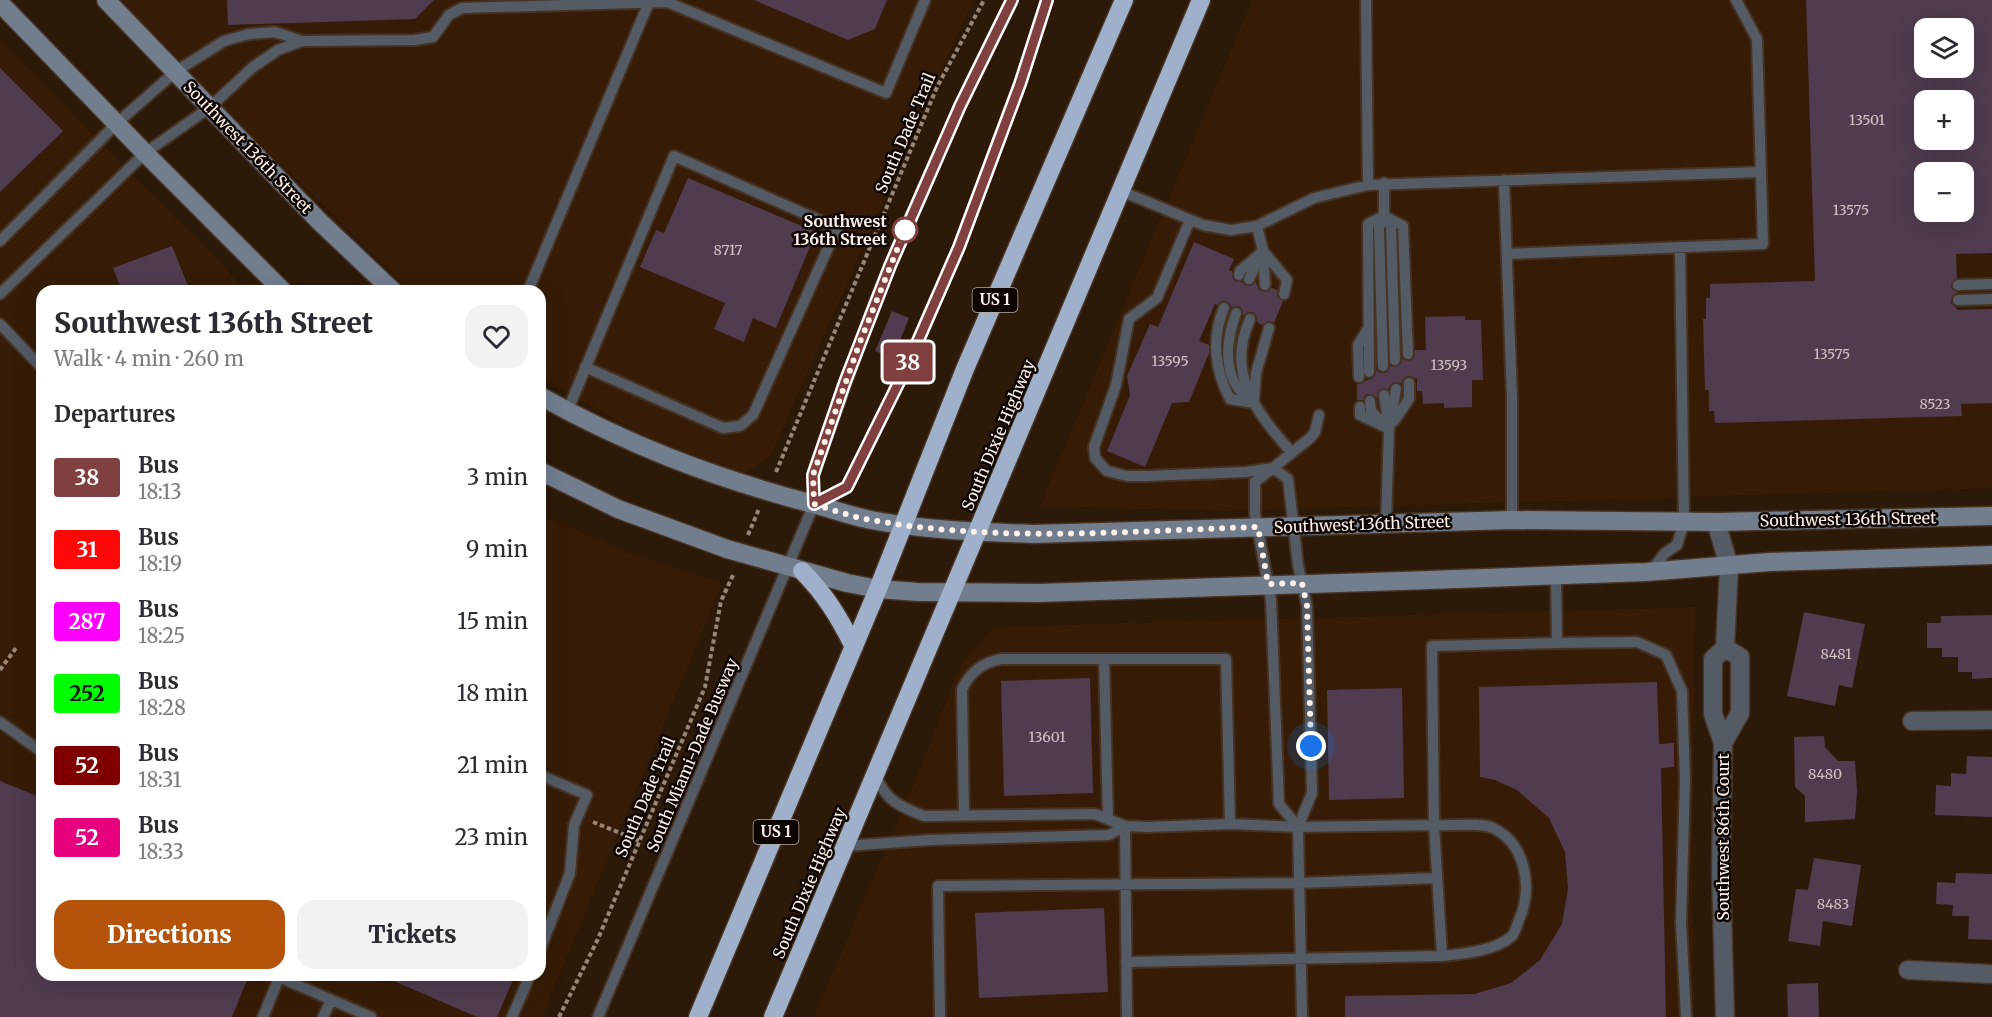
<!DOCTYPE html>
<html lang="en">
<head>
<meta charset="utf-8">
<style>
	:root { --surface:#fff; --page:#f2f2f3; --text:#2b2b33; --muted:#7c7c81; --accent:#b45309 }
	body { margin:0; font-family:Merriweather,serif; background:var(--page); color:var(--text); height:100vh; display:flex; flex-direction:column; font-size:22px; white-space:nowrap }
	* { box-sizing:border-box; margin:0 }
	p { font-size:20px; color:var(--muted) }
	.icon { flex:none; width:33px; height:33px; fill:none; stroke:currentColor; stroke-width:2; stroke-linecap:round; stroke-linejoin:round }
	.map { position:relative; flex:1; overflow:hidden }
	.side { position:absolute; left:36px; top:285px; width:510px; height:696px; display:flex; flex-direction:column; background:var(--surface); border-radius:18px; box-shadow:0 6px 24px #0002 }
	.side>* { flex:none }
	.badge { padding:0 12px; border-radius:4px; font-size:21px; line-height:39px }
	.controls { position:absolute; left:1914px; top:18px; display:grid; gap:12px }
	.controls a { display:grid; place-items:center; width:60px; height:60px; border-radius:12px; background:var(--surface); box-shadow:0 6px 24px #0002; font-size:30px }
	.you { position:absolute; width:30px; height:30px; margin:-15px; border:4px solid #fff; border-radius:50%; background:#1a73e8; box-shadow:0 0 0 9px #1a73e833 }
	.map>.badge { position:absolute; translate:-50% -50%; box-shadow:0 0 0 3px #fff }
	h2 { padding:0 18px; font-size:22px; line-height:54px }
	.round { display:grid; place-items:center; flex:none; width:63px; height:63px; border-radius:18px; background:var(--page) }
	.summary { display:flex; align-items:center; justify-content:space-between; height:102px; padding:0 18px }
	h1 { font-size:28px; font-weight:800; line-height:45px }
	.button { display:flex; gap:12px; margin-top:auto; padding:12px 18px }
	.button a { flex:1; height:69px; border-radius:18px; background:var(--accent); color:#fff; font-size:24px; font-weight:800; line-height:69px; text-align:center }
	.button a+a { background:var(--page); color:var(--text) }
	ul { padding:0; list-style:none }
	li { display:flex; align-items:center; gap:18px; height:72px; padding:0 18px }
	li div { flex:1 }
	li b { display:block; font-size:22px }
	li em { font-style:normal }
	li .badge { min-width:66px; font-weight:700; text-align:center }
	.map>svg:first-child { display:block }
	.built { fill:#361c06; fill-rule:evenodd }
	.building { fill:#503b4f; fill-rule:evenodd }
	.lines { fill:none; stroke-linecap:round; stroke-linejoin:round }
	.lane-casing { stroke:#463323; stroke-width:14 }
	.street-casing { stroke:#463323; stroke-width:21 }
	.secondary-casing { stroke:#463323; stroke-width:21 }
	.highway-casing { stroke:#463323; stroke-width:21 }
	.path { stroke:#97877a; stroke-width:4; stroke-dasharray:4.5 3; stroke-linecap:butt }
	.lane { stroke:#545b65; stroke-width:10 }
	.street { stroke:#545b65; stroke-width:18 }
	.secondary { stroke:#727d8e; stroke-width:18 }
	.highway { stroke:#9fb0ca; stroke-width:18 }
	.line-casing { stroke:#fff; stroke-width:14 }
	.line { stroke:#804040; stroke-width:9 }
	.walk { stroke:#fdf1e9; stroke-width:6; stroke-dasharray:0 10.8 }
	.stop-dot { fill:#fff; stroke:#804040; stroke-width:3 }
	.labels { text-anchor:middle; stroke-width:5; stroke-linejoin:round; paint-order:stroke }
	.number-label { font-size:14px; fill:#d2c4c2 }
	.shield { fill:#0e0602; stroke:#b5aaa4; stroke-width:1.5 }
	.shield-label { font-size:15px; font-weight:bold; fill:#fdf1e9 }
	.street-label { font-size:16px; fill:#fdf1e9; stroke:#0e0602 }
	.stop-label { font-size:16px; font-weight:bold; fill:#fdf1e9; stroke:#0e0602; text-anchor:end }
</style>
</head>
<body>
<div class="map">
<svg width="1992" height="1017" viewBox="0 0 1992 1017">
	<rect width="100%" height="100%" fill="#2d1908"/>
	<path class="built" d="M 118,0 L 973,0 L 770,457 L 744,474 L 659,444 L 540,377 L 540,291 L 411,291 L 199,85 Z
		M 1252,0 L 1992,0 L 1992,488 L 1221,511 L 1040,506 ZM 1924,28 L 1964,28 L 1964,68 L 1924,68 ZM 1924,100 L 1964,100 L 1964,140 L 1924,140 ZM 1924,172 L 1964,172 L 1964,212 L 1924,212 Z
		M 0,39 L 139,182 L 202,243 L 246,291 L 42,291 L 42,975 L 540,975 L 540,515 L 636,555 L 722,584 L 542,1017 L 0,1017 Z
		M 1695,607 L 1692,901 L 1694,1017 L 814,1017 L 917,776 L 960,666 L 994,627 Z"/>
	<path class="building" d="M 227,0 L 434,0 L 415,19 L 228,25 Z
		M 754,0 L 887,0 L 875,29 L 848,40 Z
		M 1806,0 L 1992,0 L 1992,253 L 1956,254 L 1957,278 L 1951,285 L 1952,289 L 1958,292 L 1952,296 L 1951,303 L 1958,310 L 1992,309 L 1992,403 L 1961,404 L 1962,416 L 1715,423 L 1714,411 L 1709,411 L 1709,390 L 1705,390 L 1703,319 L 1706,319 L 1706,298 L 1710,298 L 1710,284 L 1815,281 ZM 1924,28 L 1964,28 L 1964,68 L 1924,68 ZM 1924,100 L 1964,100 L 1964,140 L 1924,140 ZM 1924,172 L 1964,172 L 1964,212 L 1924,212 Z
		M 0,68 L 63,131 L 0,192 Z
		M 688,178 L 816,232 L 776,328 L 753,318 L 744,342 L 714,329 L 725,303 L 640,267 L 656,230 L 664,233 Z
		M 1194,242 L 1234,259 L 1229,270 L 1232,271 L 1234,281 L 1242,282 L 1249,286 L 1256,282 L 1259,290 L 1265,292 L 1272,288 L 1277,290 L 1277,297 L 1283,301 L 1274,323 L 1268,321 L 1262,325 L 1257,322 L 1257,317 L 1253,312 L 1248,312 L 1243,316 L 1243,311 L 1239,306 L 1231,307 L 1229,303 L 1223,301 L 1217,305 L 1215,304 L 1199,341 L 1209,345 L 1209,353 L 1189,402 L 1172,403 L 1145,467 L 1107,451 L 1130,395 L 1127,376 L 1150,324 L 1158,327 Z
		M 172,246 L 190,291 L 122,291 L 113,268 Z
		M 892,311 L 909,318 L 893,358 L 875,351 Z
		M 1465,316 L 1465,320 L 1481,320 L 1483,380 L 1472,380 L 1472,407 L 1444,408 L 1444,403 L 1423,404 L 1422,391 L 1417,391 L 1417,379 L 1410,376 L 1403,379 L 1401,384 L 1394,382 L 1388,389 L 1380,389 L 1377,398 L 1370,394 L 1365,395 L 1363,400 L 1357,400 L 1357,384 L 1373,378 L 1376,370 L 1380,373 L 1386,373 L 1390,366 L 1399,366 L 1402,359 L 1408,361 L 1412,360 L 1415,350 L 1426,350 L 1425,317 Z
		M 1804,612 L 1865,624 L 1852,688 L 1839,685 L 1835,706 L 1787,696 Z
		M 1992,615 L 1992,678 L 1972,679 L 1972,672 L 1958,672 L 1958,657 L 1942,657 L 1942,648 L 1927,648 L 1927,623 L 1941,623 L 1941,616 Z
		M 1090,678 L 1093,793 L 1004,796 L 1001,681 Z
		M 1657,682 L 1659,744 L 1674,743 L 1674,767 L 1661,768 L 1666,1017 L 1345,1017 L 1345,996 L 1475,994 L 1511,983 L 1540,960 L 1562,924 L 1568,888 L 1565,852 L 1549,818 L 1517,790 L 1495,780 L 1480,777 L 1479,687 Z
		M 1402,688 L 1404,798 L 1329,800 L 1327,690 Z
		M 1824,736 L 1825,747 L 1838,761 L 1855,761 L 1857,791 L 1855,819 L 1805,822 L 1805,796 L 1795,787 L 1794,737 Z
		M 1967,756 L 1992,757 L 1992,817 L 1935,815 L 1936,785 L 1951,786 L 1951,773 L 1966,774 Z
		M 0,781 L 42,798 L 42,975 L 249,975 L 232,1017 L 0,1017 Z
		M 1814,858 L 1861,865 L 1852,926 L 1823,921 L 1820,946 L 1788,941 L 1796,889 L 1808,890 Z
		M 1956,873 L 1992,874 L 1992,940 L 1968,939 L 1969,916 L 1952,916 L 1953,905 L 1936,904 L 1937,882 L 1955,883 Z
		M 1104,908 L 1108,992 L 979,998 L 975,913 Z
		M 380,975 L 515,975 L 497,1017 L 477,1017 Z
		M 1818,983 L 1819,1017 L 1788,1017 L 1787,984 Z"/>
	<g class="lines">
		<g class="lane-casing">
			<path id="lane" d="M 1366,0 L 1368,185
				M 1504,180 L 1512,398 L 1512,520
				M 1121,191 L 1203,225 L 1231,230 L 1257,226 L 1314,198 L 1368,185 L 1761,172
				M 1384,216 L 1403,226 L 1408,354
				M 1384,216 L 1391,226 L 1395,360
				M 1190,220 L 1157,298 L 1129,319 L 1116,385 L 1094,447 L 1095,458 L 1107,471 L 1127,476 L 1147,476 L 1246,472 L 1273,468 L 1310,438 L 1315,432 L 1319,415
				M 1257,226 L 1263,251 L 1265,285
				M 0,241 L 116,124 L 175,72 L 224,41 L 249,34 L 275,32 L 302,41 L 415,40 L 433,37 L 449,15 L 462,8 L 667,2 L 886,93 L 925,0
				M 1263,251 L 1287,280 L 1284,294
				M 1507,254 L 1763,244 L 1757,39 L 1736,0
				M 1239,275 L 1240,271 L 1263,251
				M 1249,279 L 1260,257
				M 1958,285 L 1992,284
				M 528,291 L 649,2
				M 0,294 L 145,153 L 209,108 L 253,67 L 278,50 L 302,41
				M 1958,300 L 1992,299
				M 1224,308 C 1211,338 1215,371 1230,399 L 1254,403
				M 1236,313 C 1225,344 1222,380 1251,401
				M 1250,319 C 1225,374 1257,413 1292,453
				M 0,324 L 42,368
				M 1383,366 L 1379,228 L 1384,216 L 1384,183
				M 1369,372 L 1368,224 L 1384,216
				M 1359,377 L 1358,345 L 1367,330
				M 1384,395 L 1388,423
				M 1254,400 L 1256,373 L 1269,328
				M 1370,401 L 1371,411 L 1382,423
				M 1360,407 L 1360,415 L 1389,429
				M 567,412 L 674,156 L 837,228 L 753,415 L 740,426 L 723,428 L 585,367
				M 1394,421 L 1409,399 L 1409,383
				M 814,504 L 847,487 L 907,366 L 959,247 L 1026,66 L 1047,0
				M 1386,523 L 1389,429 L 1396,389
				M 1651,571 L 1665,553 L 1677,545 L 1684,522 L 1680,247
				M 1557,643 L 1637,642 L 1666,655 L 1682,691 L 1685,779 L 1681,922 L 1686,1017
				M 1104,659 L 1108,819
				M 0,722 L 42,752
				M 540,775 L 587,795 L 574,825 L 570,873 L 540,950
				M 875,775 C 887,801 898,806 924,816 L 1095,814 L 1125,826 L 1147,827 L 1230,824 L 1298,827 L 1434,825 L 1432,646 L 1557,643 L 1556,575
				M 964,815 L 962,689 C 971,672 981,663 1001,659 L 1226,659 L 1230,824
				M 1125,826 L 1127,1017
				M 1298,827 L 1279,804 L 1271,600 L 1255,514 L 1255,482 L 1273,468 L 1288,479 L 1298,565 L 1307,606 L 1312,793 L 1298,827 L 1302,1017
				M 845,846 L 930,840 L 1109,835 L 1125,826
				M 1126,962 L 1442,956 L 1434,825 C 1449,826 1481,822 1493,828 C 1526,844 1533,888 1519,920 C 1517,924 1515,933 1512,936 C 1496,951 1462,954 1442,956
				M 279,977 L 371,1017
				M 263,1017 L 280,975
				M 323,1017 L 331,1000
				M 512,1017 L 530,975
				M 598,1017 L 814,504 L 813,475 L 875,302 L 905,230 L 960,106 L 1012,0
				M 940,1017 L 938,886 L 1299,883 L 1437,878"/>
		</g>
		<g class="street-casing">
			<path id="street" d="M 1716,522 L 1729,566 L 1725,648 L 1713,659 L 1713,714 L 1723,743 L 1721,872 L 1725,1017
				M 1912,721 L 1992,720
				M 1723,743 L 1740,713 L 1740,657 L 1725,648
				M 1908,970 L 1992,974"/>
		</g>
		<g class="secondary-casing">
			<path id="secondary" d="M 106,0 L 319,221 L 393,291
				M 0,3 L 145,153 L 283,291
				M 540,396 C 628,445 712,477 809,503 C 830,508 850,516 871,520 C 924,530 979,532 1033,534 L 1512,520 L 1716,522 L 1992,516
				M 540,471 L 618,509 L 727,549 L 847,583 L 878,589 L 918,592 L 1038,593 L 1401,581 L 1646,572 L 1769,562 L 1992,555"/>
		</g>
		<g class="highway-casing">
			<path id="highway" d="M 802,571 C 825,594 839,617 854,647
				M 698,1017 L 878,589 L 965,369 L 1124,0
				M 773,1017 L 1201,0"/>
		</g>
		<path class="path" d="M 776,472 L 937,87 L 984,0
			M 748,535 L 759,509
			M 0,670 L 16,648
			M 593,822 L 640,841
			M 559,1017 L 597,941 L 705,687 L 721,601 L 734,573"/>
		<use href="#lane" class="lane"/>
		<use href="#street" class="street"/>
		<use href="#secondary" class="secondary"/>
		<use href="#highway" class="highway"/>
	</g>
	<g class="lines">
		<g class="line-casing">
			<path id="line" d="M 1012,0 L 960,106 L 890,266 L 845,382 L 813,475 L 814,504 L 847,487 L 907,366 L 959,247 L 1020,84 L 1047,0"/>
		</g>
		<use href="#line" class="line"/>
		<path class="walk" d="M 905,230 L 860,342 L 813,475 L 814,504 C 833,510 852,517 871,520 C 999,543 1129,531 1258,527 L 1268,584 L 1302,583 L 1307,606 L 1311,746"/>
	</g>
	<circle class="stop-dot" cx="905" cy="230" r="12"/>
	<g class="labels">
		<g class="number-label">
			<text x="1867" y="125">13501</text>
			<text x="1851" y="215">13575</text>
			<text x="728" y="255">8717</text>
			<text x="1832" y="359">13575</text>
			<text x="1170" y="366">13595</text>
			<text x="1449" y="370">13593</text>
			<text x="1935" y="409">8523</text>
			<text x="1836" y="659">8481</text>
			<text x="1047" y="742">13601</text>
			<text x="1825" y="779">8480</text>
			<text x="1833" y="909">8483</text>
		</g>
		<g class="shield">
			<rect x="972.5" y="288" width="45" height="24" rx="4.5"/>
			<rect x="753.5" y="820" width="45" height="24" rx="4.5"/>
		</g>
		<g class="shield-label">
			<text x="995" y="305">US 1</text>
			<text x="776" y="837">US 1</text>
		</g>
		<g class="street-label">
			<text transform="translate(905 133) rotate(-67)" y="6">South Dade Trail</text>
			<text transform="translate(248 147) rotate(46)" y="6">Southwest 136th Street</text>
			<text transform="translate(998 435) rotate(-67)" y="6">South Dixie Highway</text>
			<text transform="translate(1848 519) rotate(-1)" y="6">Southwest 136th Street</text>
			<text transform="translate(1362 524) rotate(-2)" y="6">Southwest 136th Street</text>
			<text transform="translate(692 755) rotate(-67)" y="6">South Miami-Dade Busway</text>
			<text transform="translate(645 797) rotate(-67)" y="6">South Dade Trail</text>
			<text transform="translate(1723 837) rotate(-90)" y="6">Southwest 86th Court</text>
			<text transform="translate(809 883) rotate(-67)" y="6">South Dixie Highway</text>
		</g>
		<g class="stop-label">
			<text x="887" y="227">Southwest<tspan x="887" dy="18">136th Street</tspan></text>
		</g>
	</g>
</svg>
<div class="controls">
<a><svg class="icon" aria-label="layers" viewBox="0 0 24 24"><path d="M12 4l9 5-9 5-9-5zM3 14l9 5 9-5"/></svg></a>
<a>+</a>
<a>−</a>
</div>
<div class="you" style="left:1311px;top:746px"></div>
<b class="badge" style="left:908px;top:362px;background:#804040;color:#fff">38</b>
<section class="side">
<div class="summary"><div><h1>Southwest 136th Street</h1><p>Walk · 4 min · 260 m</p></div><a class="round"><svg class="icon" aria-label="heart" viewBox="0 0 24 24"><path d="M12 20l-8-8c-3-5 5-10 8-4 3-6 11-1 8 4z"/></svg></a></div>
<h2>Departures</h2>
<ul>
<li><span class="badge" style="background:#804040;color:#fff">38</span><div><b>Bus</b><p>18:13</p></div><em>3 min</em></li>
<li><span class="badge" style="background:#ff0808;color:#fff">31</span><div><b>Bus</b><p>18:19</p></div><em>9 min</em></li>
<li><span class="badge" style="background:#f0f;color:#fff">287</span><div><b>Bus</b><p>18:25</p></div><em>15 min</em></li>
<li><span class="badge" style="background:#0f0;color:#111">252</span><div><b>Bus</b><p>18:28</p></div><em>18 min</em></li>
<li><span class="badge" style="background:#800000;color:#fff">52</span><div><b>Bus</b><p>18:31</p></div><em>21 min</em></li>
<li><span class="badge" style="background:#e6007e;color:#fff">52</span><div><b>Bus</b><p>18:33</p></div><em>23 min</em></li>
</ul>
<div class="button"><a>Directions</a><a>Tickets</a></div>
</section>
</div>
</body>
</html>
